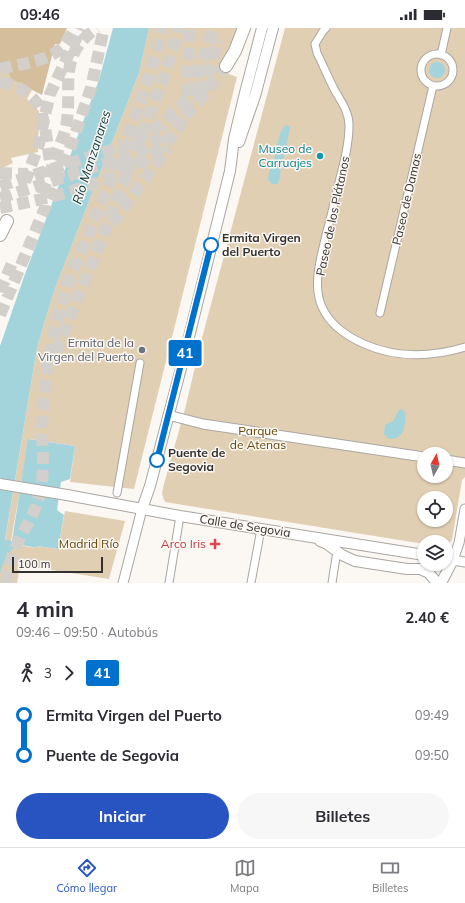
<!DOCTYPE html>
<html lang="es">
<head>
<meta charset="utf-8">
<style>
	:root { --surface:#fff; --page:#f7f7f7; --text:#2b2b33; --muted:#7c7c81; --line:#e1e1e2; --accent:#2854c2 }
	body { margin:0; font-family:Mulish,sans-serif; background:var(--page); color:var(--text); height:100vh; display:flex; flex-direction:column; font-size:15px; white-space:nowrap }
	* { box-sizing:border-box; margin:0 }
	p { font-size:13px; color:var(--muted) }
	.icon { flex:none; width:22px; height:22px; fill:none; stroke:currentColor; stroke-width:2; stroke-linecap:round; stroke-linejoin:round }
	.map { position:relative; height:555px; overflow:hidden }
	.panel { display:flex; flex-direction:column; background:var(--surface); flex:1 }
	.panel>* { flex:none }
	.badge { padding:0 8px; border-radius:3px; font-size:14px; line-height:26px }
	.needle { width:26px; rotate:8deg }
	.fabs { position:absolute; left:417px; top:419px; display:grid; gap:8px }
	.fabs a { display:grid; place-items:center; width:36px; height:36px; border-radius:50%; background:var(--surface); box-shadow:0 1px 3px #0004; font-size:20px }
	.scale { position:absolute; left:12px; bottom:10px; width:91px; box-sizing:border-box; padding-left:4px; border:2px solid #33312f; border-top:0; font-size:11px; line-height:14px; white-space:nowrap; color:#33312f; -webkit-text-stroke:3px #fbf7f2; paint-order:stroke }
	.map>.badge { position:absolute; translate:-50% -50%; box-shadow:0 0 0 2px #fff }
	.legs { display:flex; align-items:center; gap:6px; height:44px; padding:0 16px; font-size:13px }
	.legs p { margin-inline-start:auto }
	.headline { display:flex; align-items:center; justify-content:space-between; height:68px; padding:0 16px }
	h1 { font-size:22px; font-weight:700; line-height:30px }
	.button { display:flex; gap:8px; margin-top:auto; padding:8px 16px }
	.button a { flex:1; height:46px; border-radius:24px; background:var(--accent); color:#fff; font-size:16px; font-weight:700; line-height:46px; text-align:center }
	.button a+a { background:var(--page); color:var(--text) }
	ul { padding:0 16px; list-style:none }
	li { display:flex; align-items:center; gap:14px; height:40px; font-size:15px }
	li i { display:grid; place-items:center; width:6px; height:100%; margin:0 5px; background:currentColor }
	li i::after { content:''; width:10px; height:10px; margin:-5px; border:3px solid; border-radius:50%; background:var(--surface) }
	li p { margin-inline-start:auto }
	li:first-child i { background:linear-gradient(#0000 50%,currentColor 0) }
	li:last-child i { background:linear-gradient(currentColor 50%,#0000 0) }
	.status { display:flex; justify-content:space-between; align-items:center; height:28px; padding:0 20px; background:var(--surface); direction:ltr }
	.status svg { height:11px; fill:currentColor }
	.dock { display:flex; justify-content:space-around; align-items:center; height:56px; border-top:1px solid var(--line); background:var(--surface); font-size:11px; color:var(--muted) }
	.dock a { display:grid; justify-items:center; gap:2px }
	.dock .selected { color:var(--accent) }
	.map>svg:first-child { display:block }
	.green { fill:#e1cfb3; fill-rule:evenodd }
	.forest { fill:#d5be9c }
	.water { fill:#a3d4dc }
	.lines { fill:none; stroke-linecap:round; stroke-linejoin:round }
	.highway-tunnel { stroke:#d3cfcb; stroke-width:12; stroke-dasharray:12 6; stroke-linecap:butt }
	.street-casing { stroke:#aaa6a2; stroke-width:9 }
	.secondary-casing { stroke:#aaa6a2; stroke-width:11 }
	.primary-casing { stroke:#aaa6a2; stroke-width:12 }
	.highway-casing { stroke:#aaa6a2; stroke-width:14 }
	.street { stroke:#fff; stroke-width:7 }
	.secondary { stroke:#fff; stroke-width:9 }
	.primary { stroke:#fff; stroke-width:10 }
	.highway { stroke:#fff; stroke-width:12 }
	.primary-bridge-casing { stroke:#aaa6a2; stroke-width:12; stroke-linecap:butt }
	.primary-bridge { stroke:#fff; stroke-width:10 }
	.line-1-casing { stroke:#fff; stroke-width:9 }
	.line-1 { stroke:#0072ce; stroke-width:6 }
	.culture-dot { fill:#0f9aa8; stroke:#fbf7f2; stroke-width:1.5 }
	.stop-1-dot { fill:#fff; stroke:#0072ce; stroke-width:2 }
	.worship-dot { fill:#6b7280; stroke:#fbf7f2; stroke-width:1.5 }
	.health-dot { fill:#e0444e; stroke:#fbf7f2; stroke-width:1.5 }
	.labels { text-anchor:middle; stroke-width:3; stroke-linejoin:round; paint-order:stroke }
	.culture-label { font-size:12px; fill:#0d838f; stroke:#fbf7f2; text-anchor:end }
	.street-label { font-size:12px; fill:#33312f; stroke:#fbf7f2 }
	.stop-label { font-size:12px; font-weight:bold; fill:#33312f; stroke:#fbf7f2; text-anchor:start }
	.worship-label { font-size:12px; fill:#5b616d; stroke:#fbf7f2; text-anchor:end }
	.park-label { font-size:12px; fill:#66470b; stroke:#fbf7f2 }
	.health-label { font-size:12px; fill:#be3a42; stroke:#fbf7f2; text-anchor:end }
	.water-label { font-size:13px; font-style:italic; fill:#08383f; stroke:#fbf7f2 }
</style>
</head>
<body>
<div class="status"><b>09:46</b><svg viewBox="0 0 49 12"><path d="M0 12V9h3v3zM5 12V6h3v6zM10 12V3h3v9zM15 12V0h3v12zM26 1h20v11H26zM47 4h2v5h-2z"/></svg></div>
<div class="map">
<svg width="465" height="555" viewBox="0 0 465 555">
	<rect width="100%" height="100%" fill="#fbf7f2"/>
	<path class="green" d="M 149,0 L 238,0 L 228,24 L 219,38 L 229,46 L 237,49 L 134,461 C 112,459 91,456 70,454 L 75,418 L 29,411 L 11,513 L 5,513 L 37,320 L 46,289 L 56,258 L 139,45 Z
		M 285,0 L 465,0 L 465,449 L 462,452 L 452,512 L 446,518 L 446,514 L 424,514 L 424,516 L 165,474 L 163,469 L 162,465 L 164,456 L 185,381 L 202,310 ZM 424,426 L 446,426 L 446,448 L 424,448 ZM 424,470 L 446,470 L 446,492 L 424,492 Z
		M 0,35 L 5,37 L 11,51 L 32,62 L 27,71 L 39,83 L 38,124 L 11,130 L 13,135 L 0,141 Z
		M 65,483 L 125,493 L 109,551 L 26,538 L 19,543 L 17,555 L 0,555 L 0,514 L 36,520 L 37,518 L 58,521 Z"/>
	<path class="forest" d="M 0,0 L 67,0 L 60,16 L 55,16 L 42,67 L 11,51 L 5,37 L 0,35 Z"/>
	<path class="water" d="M 113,0 L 149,0 L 139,45 L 56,258 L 46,289 L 37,320 L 5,512 L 12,513 L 28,411 L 75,418 L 70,451 L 61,454 L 57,482 L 64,487 L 58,521 L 37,518 L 36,520 C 31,519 24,517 20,517 C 9,519 2,537 0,546 L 0,318 L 25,246 L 99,52 Z
		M429 42a8 8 0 1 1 16 0a8 8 0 1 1-16 0Z
		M 288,97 L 290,100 L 284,129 L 281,135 L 280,151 L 277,156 L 272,156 L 268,151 C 269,141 274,133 276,123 C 278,114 279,106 284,98 Z
		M 402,381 L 406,386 C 405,395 405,410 392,411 C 388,411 386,409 384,406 L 385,397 L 393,393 L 399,382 Z"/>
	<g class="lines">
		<path class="highway-tunnel" d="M 0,41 C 20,36 46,34 62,20 C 66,16 69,10 72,5
			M 0,54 C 15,56 34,66 40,81 C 46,96 48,123 51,140
			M 201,65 L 218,12
			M 185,88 L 198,74 L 226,38
			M 0,145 L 28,146
			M 25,154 L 39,116 L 44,91 L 50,66 L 81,0
			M 0,158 L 126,117 L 163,95 L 190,68 L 214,0
			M 42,166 C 47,153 52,139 57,126 C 59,118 63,110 65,103 C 75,62 54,29 97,0
			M 0,170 L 138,125 L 169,103
			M 0,180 C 58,168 170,146 187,79 C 190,71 188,61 188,52 C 188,35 189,17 190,0
			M 112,195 L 168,120
			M 0,264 L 13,233
			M 0,287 L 71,118 L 91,60 L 104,0
			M 56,324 L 103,208 L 164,49 L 179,0
			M 6,555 C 8,541 12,525 19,512 C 27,496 36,483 40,465 C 45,443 42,421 42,399 C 44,354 51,309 65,266 C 70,247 79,228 87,210 C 114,141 146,72 162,0"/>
		<g class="street-casing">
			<path id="street" d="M 326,0 L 323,3 L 315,16 L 317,25 C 323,37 328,49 334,61 C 340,72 349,83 349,97 C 349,116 344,135 339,154 C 335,171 331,189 326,207 C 321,229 312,257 322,279 C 330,297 346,308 364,316 C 396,330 432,329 465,319
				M421 42a16 16 0 1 1 32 0a16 16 0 1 1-32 0Z
				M 441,27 L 447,0
				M 380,285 L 433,58
				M 117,465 L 140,335
				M 169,555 L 180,488
				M 251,555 L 261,501
				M 332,555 L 336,529"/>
		</g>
		<g class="secondary-casing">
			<path id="secondary" d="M 168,387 L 203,396 L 424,429
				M 446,432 L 465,435
				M 465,481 L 459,515 L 453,532 L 465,534
				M 123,555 L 142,481"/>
		</g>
		<g class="primary-casing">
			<path id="primary" d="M 239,114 L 255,68 L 273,0
				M 67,467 L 180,488 L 424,527
				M 142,481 L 150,458 L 185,325 L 230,143 L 234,111 L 245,65 L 262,0
				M 320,513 L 327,516 L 342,527 L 355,533 L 407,541 L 420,541 L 429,545 L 437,555
				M 441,555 L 453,532 L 446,530"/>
		</g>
		<g class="highway-casing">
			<path id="highway" d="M 226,38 L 235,23 L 244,0
				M 0,207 L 7,193"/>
		</g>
		<use href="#street" class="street"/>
		<use href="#secondary" class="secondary"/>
		<use href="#primary" class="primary"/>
		<use href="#highway" class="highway"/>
		<g class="primary-bridge-casing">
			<path id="primary-bridge" d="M 0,456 L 67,467"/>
		</g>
		<use href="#primary-bridge" class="primary-bridge"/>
	</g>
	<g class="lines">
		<g class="line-1-casing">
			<path id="line-1" d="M 157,432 L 211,217"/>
		</g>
		<use href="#line-1" class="line-1"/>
	</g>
	<circle class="culture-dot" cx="320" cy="128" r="4"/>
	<g class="stop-1-dot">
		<circle cx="211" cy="217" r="7"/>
		<circle cx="157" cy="432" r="7"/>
	</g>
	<circle class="worship-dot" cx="142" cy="322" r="4"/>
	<path class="health-dot" d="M213 510h4v4h4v4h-4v4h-4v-4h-4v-4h4z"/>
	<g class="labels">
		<g class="culture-label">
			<text x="312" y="125">Museo de<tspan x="312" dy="14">Carruajes</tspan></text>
		</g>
		<g class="street-label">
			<text transform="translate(407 171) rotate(-77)" y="4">Paseo de Damas</text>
			<text transform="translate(333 188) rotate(-78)" y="4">Paseo de los Plátanos</text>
			<text transform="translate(245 498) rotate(9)" y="4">Calle de Segovia</text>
		</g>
		<g class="stop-label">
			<text x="222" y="214">Ermita Virgen<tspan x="222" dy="14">del Puerto</tspan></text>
			<text x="168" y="429">Puente de<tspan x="168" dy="14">Segovia</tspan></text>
		</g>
		<g class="worship-label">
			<text x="134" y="319">Ermita de la<tspan x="134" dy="14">Virgen del Puerto</tspan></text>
		</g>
		<g class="park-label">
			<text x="258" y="407">Parque<tspan x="258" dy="14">de Atenas</tspan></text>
			<text x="89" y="520">Madrid Río</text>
		</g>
		<g class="health-label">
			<text x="206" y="520">Arco Iris</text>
		</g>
		<g class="water-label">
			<text transform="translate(91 129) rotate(-72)" y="5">Río Manzanares</text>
		</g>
	</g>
</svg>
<div class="fabs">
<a><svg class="needle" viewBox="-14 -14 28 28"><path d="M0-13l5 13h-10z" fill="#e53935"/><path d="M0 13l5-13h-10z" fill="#7c7c81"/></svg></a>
<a><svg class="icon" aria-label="locate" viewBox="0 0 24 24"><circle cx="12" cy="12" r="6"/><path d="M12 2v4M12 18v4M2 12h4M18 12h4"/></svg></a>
<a><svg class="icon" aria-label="layers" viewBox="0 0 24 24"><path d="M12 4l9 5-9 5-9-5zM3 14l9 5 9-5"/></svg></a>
</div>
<div class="scale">100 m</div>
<b class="badge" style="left:185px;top:325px;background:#0072ce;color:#fff">41</b>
</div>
<section class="panel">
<div class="headline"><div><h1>4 min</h1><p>09:46 – 09:50 · Autobús</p></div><b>2.40 €</b></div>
<div class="legs"><svg class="icon" aria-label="walk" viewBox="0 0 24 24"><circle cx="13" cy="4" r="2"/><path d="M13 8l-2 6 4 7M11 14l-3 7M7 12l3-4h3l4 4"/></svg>3<svg class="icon" aria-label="forward" viewBox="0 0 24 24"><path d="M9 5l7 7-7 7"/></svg><b class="badge" style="background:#0072ce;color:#fff">41</b></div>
<ul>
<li><i style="color:#0072ce"></i><b>Ermita Virgen del Puerto</b><p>09:49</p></li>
<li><i style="color:#0072ce"></i><b>Puente de Segovia</b><p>09:50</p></li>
</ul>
<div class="button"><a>Iniciar</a><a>Billetes</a></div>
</section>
<nav class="dock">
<a class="selected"><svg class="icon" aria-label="directions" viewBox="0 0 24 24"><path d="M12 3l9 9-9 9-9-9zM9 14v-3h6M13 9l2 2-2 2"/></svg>Cómo llegar</a>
<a><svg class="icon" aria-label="map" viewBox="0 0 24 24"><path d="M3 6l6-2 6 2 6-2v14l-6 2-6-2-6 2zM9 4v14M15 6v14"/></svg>Mapa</a>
<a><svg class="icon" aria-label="tickets" viewBox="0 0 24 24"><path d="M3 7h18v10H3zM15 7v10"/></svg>Billetes</a>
</nav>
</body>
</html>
